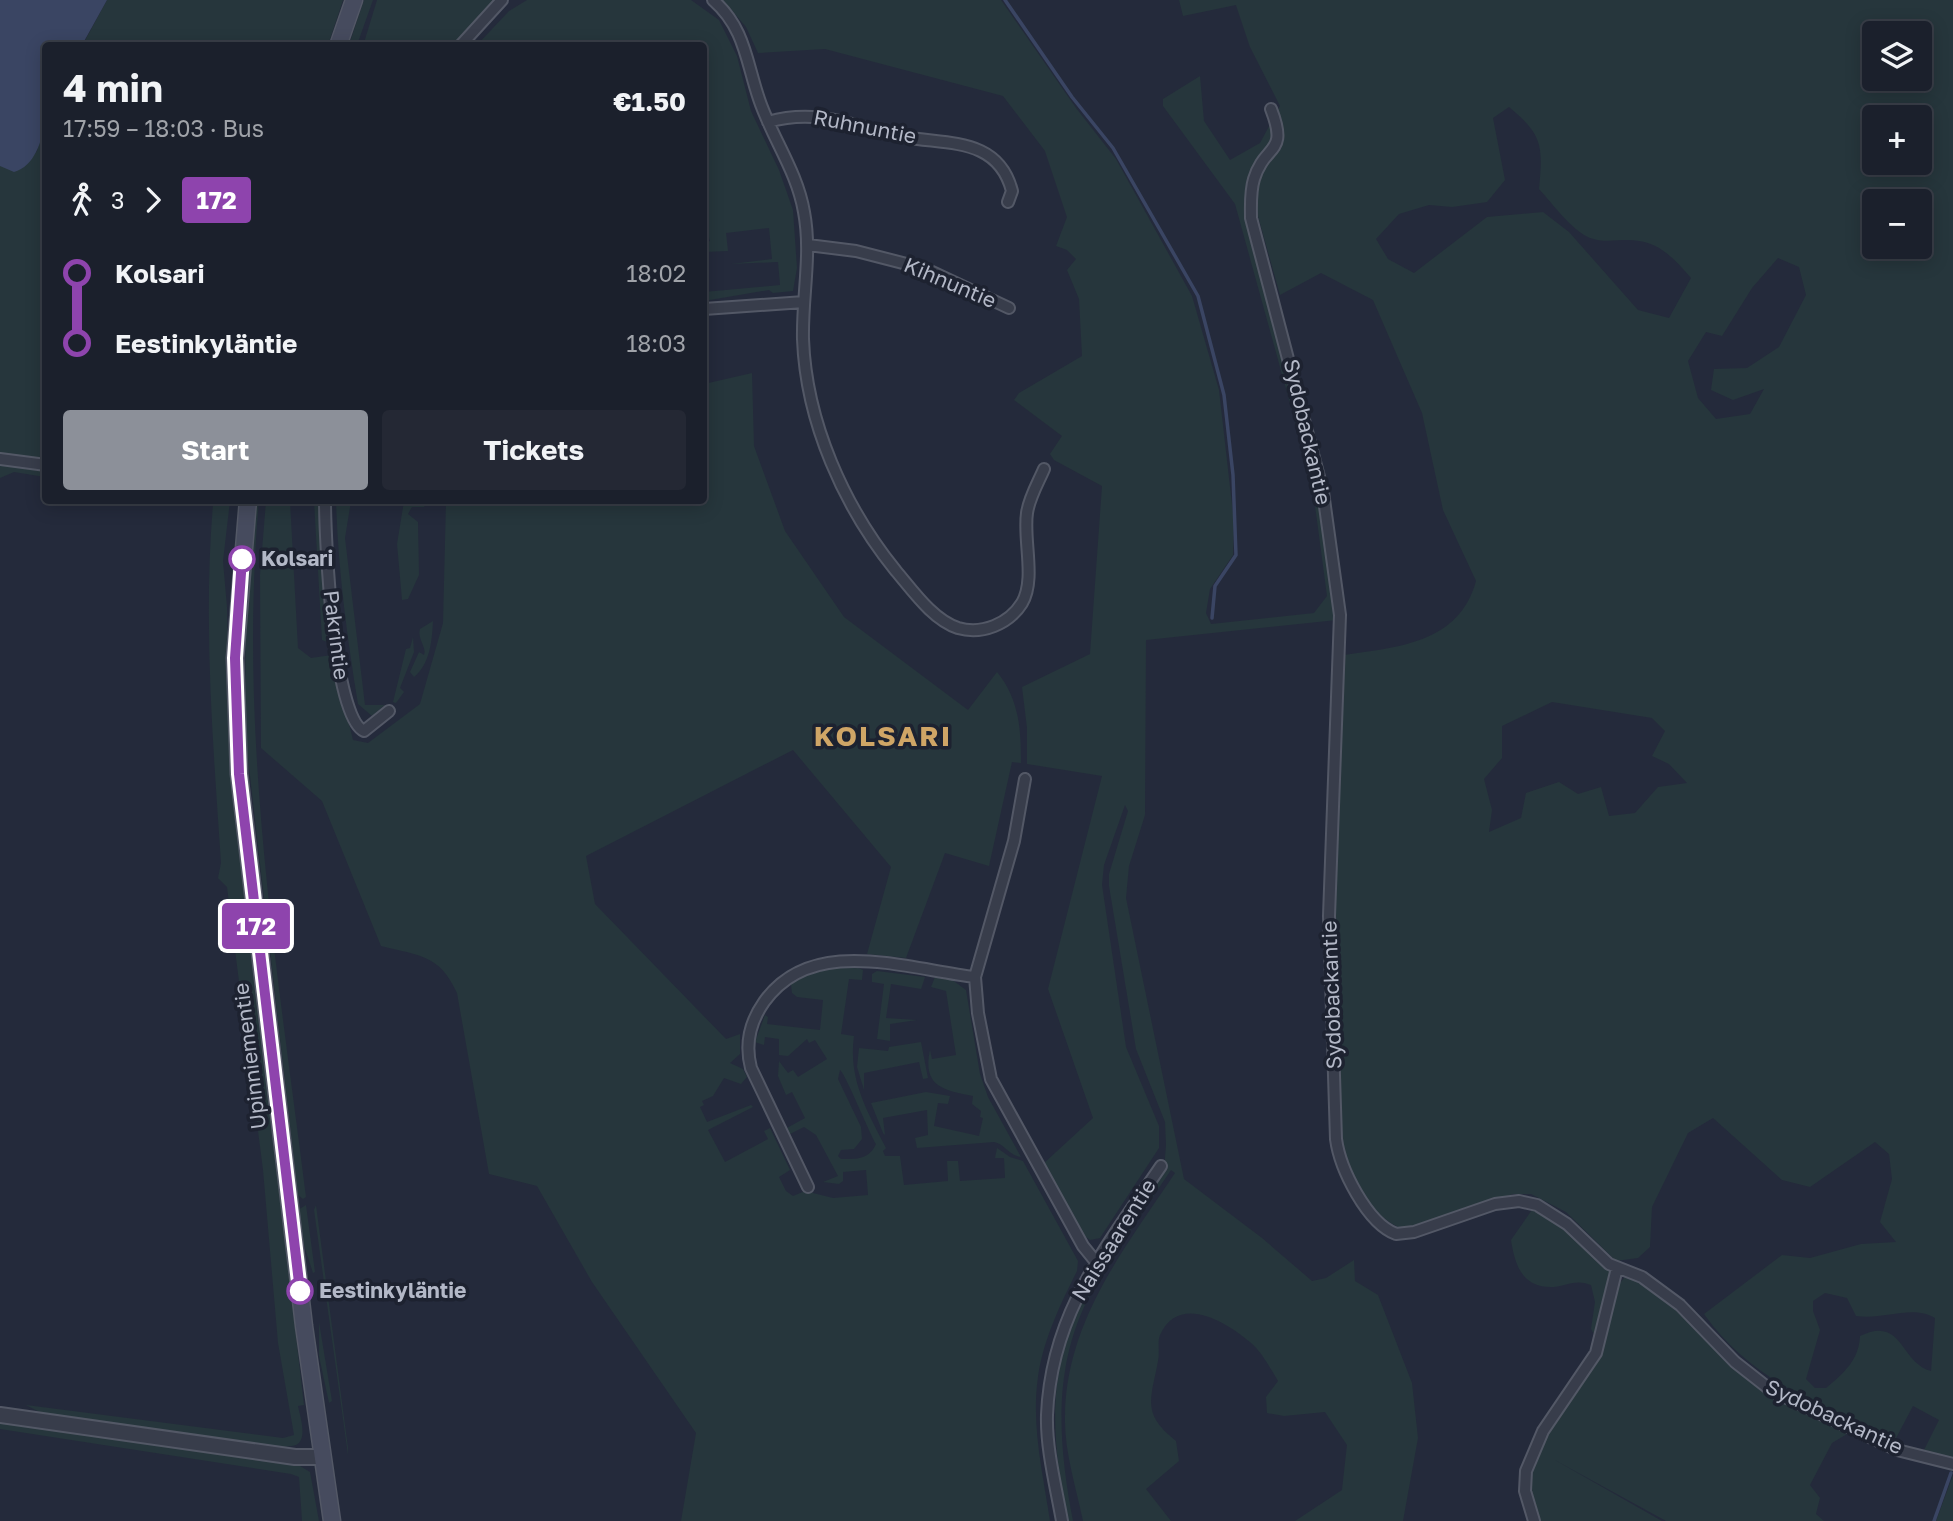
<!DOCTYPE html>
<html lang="en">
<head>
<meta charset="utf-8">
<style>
	:root { --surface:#1b202c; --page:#242834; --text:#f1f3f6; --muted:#a0a3a9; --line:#393e48; --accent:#8c9099 }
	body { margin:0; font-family:"Golos Text",sans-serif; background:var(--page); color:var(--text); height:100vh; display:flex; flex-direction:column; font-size:26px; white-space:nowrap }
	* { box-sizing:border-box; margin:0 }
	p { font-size:23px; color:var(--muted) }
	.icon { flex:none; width:38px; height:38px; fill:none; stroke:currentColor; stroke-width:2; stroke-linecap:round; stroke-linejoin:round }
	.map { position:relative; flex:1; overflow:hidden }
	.details { position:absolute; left:42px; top:42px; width:665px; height:462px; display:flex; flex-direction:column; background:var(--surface); border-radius:7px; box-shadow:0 4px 18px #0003,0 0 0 2px var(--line) }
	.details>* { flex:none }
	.badge { padding:0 14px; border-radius:5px; font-size:24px; line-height:46px }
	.fabs { position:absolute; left:1862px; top:21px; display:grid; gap:14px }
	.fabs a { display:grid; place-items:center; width:70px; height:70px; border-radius:7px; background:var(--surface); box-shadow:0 4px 18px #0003,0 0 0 2px var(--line); font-size:35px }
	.map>.badge { position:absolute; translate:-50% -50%; box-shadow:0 0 0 4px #fff }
	.legs { display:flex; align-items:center; gap:10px; height:77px; padding:0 21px; font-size:23px }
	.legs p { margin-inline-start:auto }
	.summary { display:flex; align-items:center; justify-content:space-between; height:119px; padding:0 21px }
	h1 { font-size:38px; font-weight:700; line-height:52px }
	.primary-button { display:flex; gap:14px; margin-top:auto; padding:14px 21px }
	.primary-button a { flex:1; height:80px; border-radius:7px; background:var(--accent); color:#fff; font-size:28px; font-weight:700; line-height:80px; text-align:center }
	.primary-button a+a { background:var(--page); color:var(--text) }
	ul { padding:0 21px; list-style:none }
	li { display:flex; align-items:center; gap:24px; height:70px; font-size:26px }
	li i { display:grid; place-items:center; width:10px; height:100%; margin:0 9px; background:currentColor }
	li i::after { content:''; width:18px; height:18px; margin:-9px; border:5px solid; border-radius:50%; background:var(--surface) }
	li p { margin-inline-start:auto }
	li:first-child i { background:linear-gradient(#0000 50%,currentColor 0) }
	li:last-child i { background:linear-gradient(currentColor 50%,#0000 0) }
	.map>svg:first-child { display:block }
	.green { fill:#26363c; fill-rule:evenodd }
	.water { fill:#3a4563 }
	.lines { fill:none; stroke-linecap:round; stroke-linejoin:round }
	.stream { stroke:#3a4563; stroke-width:3.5 }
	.minor-casing { stroke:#535866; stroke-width:14 }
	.tertiary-casing { stroke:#535866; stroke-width:18 }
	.secondary-casing { stroke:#535866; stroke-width:19 }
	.minor { stroke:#383d4b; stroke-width:10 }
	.tertiary { stroke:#383d4b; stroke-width:14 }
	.secondary { stroke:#464b5e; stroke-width:16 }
	.line-1-casing { stroke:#fff; stroke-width:16 }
	.line-1 { stroke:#8e44ad; stroke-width:10 }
	.stop-1-dot { fill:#fff; stroke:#8e44ad; stroke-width:3.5 }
	.labels { text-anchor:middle; stroke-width:7; stroke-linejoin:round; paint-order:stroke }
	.street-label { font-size:21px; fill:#b3b8c7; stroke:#1d2230 }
	.stop-label { font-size:21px; font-weight:bold; fill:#b3b8c7; stroke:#1d2230; text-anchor:start }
	.district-label { font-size:28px; font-weight:bold; letter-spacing:2px; fill:#cfa566; stroke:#1d2230 }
</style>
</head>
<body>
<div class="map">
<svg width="1953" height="1521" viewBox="0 0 1953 1521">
	<rect width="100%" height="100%" fill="#242a3b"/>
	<path class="green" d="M 107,0 L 343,0 L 328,45 L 82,46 Z
		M 364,0 L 373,0 L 357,45 L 349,45 Z
		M 377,0 L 495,0 L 453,45 L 363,46 Z
		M 527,0 L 691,0 L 719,20 L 737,56 L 751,111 L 779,170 L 793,210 L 797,268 L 793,291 L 773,293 L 769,290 L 704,301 L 704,292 L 780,285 L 778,262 L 731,264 L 772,259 L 769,228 L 726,233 L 728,251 L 704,252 L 704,244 L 710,241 L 704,221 L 706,220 L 704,211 L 704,46 L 477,45 L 509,11 Z
		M 723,0 L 1001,0 L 1076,108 L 1116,159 L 1192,296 L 1219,390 L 1234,522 L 1233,555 L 1210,589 L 1206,613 L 1211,624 L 1314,613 L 1327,596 L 1312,483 L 1235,204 L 1163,106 L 1163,99 L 1200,76 L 1204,121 L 1230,160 L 1260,143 L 1280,106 L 1250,47 L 1236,5 L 1183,16 L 1179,0 L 1953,0 L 1953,1458 L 1923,1452 L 1939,1420 L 1913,1406 L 1895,1440 C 1823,1406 1752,1382 1704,1314 L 1782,1255 L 1810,1258 L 1861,1244 L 1896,1242 L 1880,1222 L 1892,1179 L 1889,1154 L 1875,1142 L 1810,1187 L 1782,1180 L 1713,1118 L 1688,1133 L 1652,1207 L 1650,1247 L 1638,1258 L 1616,1261 L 1566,1212 L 1531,1194 L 1513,1194 L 1408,1231 C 1369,1219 1349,1174 1341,1137 L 1335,906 L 1344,655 C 1399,647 1459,643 1476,581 L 1443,510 L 1422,413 L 1373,300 L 1321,273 L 1280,295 L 1254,202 L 1246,203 L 1314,465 L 1337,620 L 1146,640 L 1145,815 L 1129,866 L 1126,898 L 1184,1179 L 1262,1238 L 1312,1281 L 1326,1278 L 1354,1260 L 1355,1281 L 1378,1295 L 1412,1383 L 1418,1438 L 1403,1521 L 1295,1521 L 1342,1490 L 1347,1445 L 1325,1412 L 1284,1416 L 1267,1413 L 1266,1397 L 1278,1381 C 1270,1368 1262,1352 1250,1342 C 1226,1322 1179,1293 1160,1335 C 1157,1342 1160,1353 1158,1361 C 1151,1400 1141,1413 1176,1441 L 1179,1461 L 1146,1489 L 1171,1521 L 1083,1521 C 1076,1487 1064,1451 1065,1416 C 1066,1321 1125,1248 1175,1173 L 1171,1170 L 1113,1256 L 1108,1253 L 1164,1170 L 1166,1145 L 1165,1122 L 1136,1049 L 1109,886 L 1109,874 L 1128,811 L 1125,805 L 1104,865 L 1102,885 L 1126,1047 L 1159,1126 L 1159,1148 L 1100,1238 L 1090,1240 L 1082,1234 L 1043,1164 L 1093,1118 L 1048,989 L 1102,776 L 1027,764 L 1027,728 L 1022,687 L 1090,654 L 1102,486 L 1054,460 L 1050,454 L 1062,436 L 1014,400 L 1019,393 L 1082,356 L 1079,299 L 1067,270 L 1076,259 L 1067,250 L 1056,246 L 1067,217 L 1045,151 L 1003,96 L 825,49 L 758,53 L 746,27 ZM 1874,33 L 1920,33 L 1920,79 L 1874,79 ZM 1509,107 C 1543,135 1543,146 1539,189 C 1553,204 1571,230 1590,238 C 1606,244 1623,238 1639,241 C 1662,244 1677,262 1691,278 L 1669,318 L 1638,310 L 1569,232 L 1543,212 L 1487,217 L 1414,273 L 1388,259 L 1376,239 L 1399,214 L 1429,205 L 1452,207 L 1487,202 L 1505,180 L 1493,118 ZM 1874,117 L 1920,117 L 1920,163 L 1874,163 ZM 1874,201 L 1920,201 L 1920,247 L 1874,247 ZM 1778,258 L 1799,267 L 1806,295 L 1779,347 L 1747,368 L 1714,369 L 1711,390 L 1733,400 L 1764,389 L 1750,414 L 1716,419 L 1698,398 L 1688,361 L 1706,332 L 1722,336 L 1752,288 ZM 1552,702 L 1652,718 L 1665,731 L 1652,756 L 1669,764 L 1687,783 L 1658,787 L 1635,813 L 1609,816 L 1601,787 L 1578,794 L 1559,782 L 1526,793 L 1521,818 L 1489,832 L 1492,810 L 1484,779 L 1502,758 L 1502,726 ZM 1825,1293 L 1847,1298 L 1856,1316 C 1885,1320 1912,1304 1935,1318 L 1931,1371 C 1900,1363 1903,1315 1860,1336 C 1859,1360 1844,1373 1826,1388 L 1815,1388 L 1806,1379 L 1820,1330 L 1813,1311 L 1813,1301 Z
		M 45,119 L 45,460 L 0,453 L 0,166 L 27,164 L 37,151 Z
		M 752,373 L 754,446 L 785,531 L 844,617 L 968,710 L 997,672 C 1019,699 1021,728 1021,763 L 1012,762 L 989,866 L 945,853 L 906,958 L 867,954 L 891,867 L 793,750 L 586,856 L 595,904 L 726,1039 L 740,1034 L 740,1054 L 730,1063 L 743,1069 L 747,1077 L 741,1084 L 724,1078 L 713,1096 L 702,1101 L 704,1105 L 700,1107 L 707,1122 L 751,1105 L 753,1107 L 708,1130 L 725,1162 L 768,1139 L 764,1131 L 770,1128 L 790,1170 L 779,1177 L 786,1191 L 793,1196 L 805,1191 L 833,1198 L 868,1195 L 866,1170 L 843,1172 L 843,1181 L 839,1184 L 823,1182 L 838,1176 L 816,1135 L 804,1127 L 788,1135 L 785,1129 L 805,1118 L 792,1092 L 786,1095 L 778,1076 L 779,1061 L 788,1073 L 793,1070 L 798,1077 L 827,1059 L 815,1040 L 809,1043 L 807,1039 L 788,1056 L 779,1055 L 779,1039 L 765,1037 L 764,1045 L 755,1042 L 765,1015 L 768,1017 L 767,1024 L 820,1030 L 823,1000 L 797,997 L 792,993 L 791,984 C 807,968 844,959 863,970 L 862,980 L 849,979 L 841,1034 L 854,1036 C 848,1079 867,1111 886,1148 L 883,1151 L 885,1156 L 900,1156 L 904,1185 L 948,1181 L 947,1161 L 958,1161 L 960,1181 L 1005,1178 L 1004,1158 L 995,1158 L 997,1148 L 1010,1157 L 1023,1161 L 1078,1261 L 1077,1271 C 1061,1303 1043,1340 1038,1377 C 1031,1425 1043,1474 1050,1521 L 681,1521 L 696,1433 L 592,1282 L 537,1186 L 489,1174 L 457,993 C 439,954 420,956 381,946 L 322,801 L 261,748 L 260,575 L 266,501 L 290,501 L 298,648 L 311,658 L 332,655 L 353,740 L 368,743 L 420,704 L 443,623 L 446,501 L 704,500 L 704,384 ZM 840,1070 C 845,1073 869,1132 876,1144 C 869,1160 856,1159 841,1159 L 838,1156 L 841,1150 L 854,1149 L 862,1139 L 861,1127 L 838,1079 Z
		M 0,463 L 45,468 L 45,477 L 14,472 L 0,478 Z
		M 259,500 C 238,734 277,966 306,1197 L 303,1199 L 298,1195 L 246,741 L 245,597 L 251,501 Z
		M 191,501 L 230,501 L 223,561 L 227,607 L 230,768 L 304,1405 L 298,1406 C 300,1416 308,1439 296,1445 C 291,1447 284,1446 279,1448 L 45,1415 L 26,1405 L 283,1438 L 294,1435 L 278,1343 L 263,1170 L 227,887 L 218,878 L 221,863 C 213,743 203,624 213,504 Z
		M 314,501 L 321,501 L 332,640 L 330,643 L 322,640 Z
		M 336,501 L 351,501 L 345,538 L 365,705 L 385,705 L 372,716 L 358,704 C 347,637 338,569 336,501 Z
		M 404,501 L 428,501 L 424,507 L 412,507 L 408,514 L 418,522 L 419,575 L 408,599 L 402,600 L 397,544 Z
		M 433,621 C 432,641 430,664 414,677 L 410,672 L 419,652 L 424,655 C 427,647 417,639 420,629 Z
		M 413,637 L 414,652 L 400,688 L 404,692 L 396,703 L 393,702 L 406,649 L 410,648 Z
		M 877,971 L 925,977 L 921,989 L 891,984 L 886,1018 L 917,1020 L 890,1024 L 890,1041 L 877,1039 L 884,984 L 872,982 L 872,974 Z
		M 935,977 L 951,979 L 966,990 L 980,1074 L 988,1097 L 1021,1157 C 1008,1155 1005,1144 994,1142 L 917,1148 L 915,1138 L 928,1135 L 927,1110 L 883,1118 L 885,1135 L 883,1133 L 871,1103 L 926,1092 L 950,1096 L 948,1104 L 938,1103 L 934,1126 L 979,1136 L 983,1118 L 980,1117 L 981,1111 L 972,1104 L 973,1096 C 944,1090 922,1087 930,1050 L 932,1059 L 956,1055 L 946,991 L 931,987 Z
		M 921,1042 L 928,1078 L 923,1079 L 919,1062 L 864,1073 L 864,1090 L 857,1067 L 859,1048 L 888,1051 L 889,1047 Z
		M 306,1205 L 315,1272 L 313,1273 L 302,1239 L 298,1210 Z
		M 316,1205 L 348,1448 L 348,1455 L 314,1210 Z
		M 1534,1207 L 1555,1217 L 1614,1270 L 1597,1339 L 1591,1329 L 1595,1302 L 1591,1285 C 1576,1279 1569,1285 1554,1287 C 1523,1289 1515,1266 1511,1240 Z
		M 1633,1276 L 1656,1289 L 1761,1388 L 1852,1431 L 1832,1443 L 1810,1485 L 1820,1498 L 1816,1514 L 1824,1521 L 1666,1521 L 1553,1459 L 1662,1521 L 1539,1521 C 1534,1506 1528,1490 1531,1474 C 1540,1408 1613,1363 1614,1290 L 1625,1277 Z
		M 1086,1289 L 1091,1293 C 1052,1366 1058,1442 1073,1521 L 1067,1521 C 1051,1429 1046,1376 1086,1289 Z
		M 319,1322 L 332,1401 L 329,1403 L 319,1356 Z
		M 0,1421 L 292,1461 L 310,1472 L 319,1521 L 302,1521 L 299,1477 L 291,1474 L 0,1429 Z
		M 1953,1475 L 1953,1521 L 1936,1521 Z"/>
	<path class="water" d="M 0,0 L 107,0 L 82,45 L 46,46 C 46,78 55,160 14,172 L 0,166 Z"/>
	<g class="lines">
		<path class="stream" d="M 1005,0 L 1072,97 L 1113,148 L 1198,296 L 1224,395 L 1233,475 L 1236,555 L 1215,586 L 1212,618
			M 1934,1521 L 1951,1473"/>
		<g class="minor-casing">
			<path id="minor" d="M 713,0 C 745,28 746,61 759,99 C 772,138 797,171 804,212 C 812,254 802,296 803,339 C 806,422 844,507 896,571 C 913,591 933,620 958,628 C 982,635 1009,624 1022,603 C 1036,579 1023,540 1027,513 C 1029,498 1038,483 1044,469
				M 460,46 L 502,0
				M 1271,109 C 1289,155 1265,143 1254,179 C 1250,192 1251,205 1251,218 L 1323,492 L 1340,615 L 1329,916 L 1336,1139 C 1340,1169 1367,1223 1396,1234 L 1414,1232 L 1495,1204 L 1519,1201 L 1537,1205 L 1567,1224 L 1609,1264 L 1642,1277 L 1680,1305 L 1735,1362 L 1772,1391 L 1897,1450 L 1953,1464
				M 768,122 C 821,107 855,128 905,137 C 947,145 998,137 1012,191 L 1008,202
				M 808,245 L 856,251 L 926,269 L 1009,308
				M 704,309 L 804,302
				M 0,459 L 46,465
				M 325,500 C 325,537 333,718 364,731 L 389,711
				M 975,977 L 1014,841 L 1025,779
				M 808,1187 L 751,1068 C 745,1045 750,1022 764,1002 C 812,934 906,969 975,977 L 978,1013 L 991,1079 L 1083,1246 L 1096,1262
				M 1062,1521 C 1056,1487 1046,1449 1047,1415 C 1051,1313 1106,1247 1161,1166
				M 1534,1521 L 1525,1491 L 1526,1471 L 1543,1431 L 1596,1353 L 1617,1268"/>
		</g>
		<g class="tertiary-casing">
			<path id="tertiary" d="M 0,1415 L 295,1457 L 322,1457"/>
		</g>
		<g class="secondary-casing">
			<path id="secondary" d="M 338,46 L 354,0
				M 248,500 L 235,658 L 239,774 L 304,1326 L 332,1521"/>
		</g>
		<use href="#minor" class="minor"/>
		<use href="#tertiary" class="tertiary"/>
		<use href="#secondary" class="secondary"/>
	</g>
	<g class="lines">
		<g class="line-1-casing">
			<path id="line-1" d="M 242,559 L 235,658 L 239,774 L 300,1291"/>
		</g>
		<use href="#line-1" class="line-1"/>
	</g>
	<g class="stop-1-dot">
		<circle cx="242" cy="559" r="12"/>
		<circle cx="300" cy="1291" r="12"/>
	</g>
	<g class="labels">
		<g class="street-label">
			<text transform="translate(865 127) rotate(11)" y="7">Ruhnuntie</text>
			<text transform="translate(950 283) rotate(23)" y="7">Kihnuntie</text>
			<text transform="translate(1307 432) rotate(77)" y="7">Sydobackantie</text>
			<text transform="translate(336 635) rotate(83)" y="7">Pakrintie</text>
			<text transform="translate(1332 995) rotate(-92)" y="7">Sydobackantie</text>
			<text transform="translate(250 1056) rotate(-97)" y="7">Upinniementie</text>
			<text transform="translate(1114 1240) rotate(-58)" y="7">Naissaarentie</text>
			<text transform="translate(1834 1417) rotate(25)" y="7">Sydobackantie</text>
		</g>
		<g class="stop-label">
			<text x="261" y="566">Kolsari</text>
			<text x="319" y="1298">Eestinkyläntie</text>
		</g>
		<g class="district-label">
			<text x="883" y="746">KOLSARI</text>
		</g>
	</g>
</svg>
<div class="fabs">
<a><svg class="icon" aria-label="layers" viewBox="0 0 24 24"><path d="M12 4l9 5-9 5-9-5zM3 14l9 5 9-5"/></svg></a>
<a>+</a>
<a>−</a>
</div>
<b class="badge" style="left:256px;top:926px;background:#8e44ad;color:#fff">172</b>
<section class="details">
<div class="summary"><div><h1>4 min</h1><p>17:59 – 18:03 · Bus</p></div><b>€1.50</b></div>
<div class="legs"><svg class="icon" aria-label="walk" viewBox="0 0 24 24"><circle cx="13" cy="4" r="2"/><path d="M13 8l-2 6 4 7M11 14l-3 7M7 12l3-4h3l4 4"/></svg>3<svg class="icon" aria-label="forward" viewBox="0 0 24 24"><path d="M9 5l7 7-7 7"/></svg><b class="badge" style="background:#8e44ad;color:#fff">172</b></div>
<ul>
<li><i style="color:#8e44ad"></i><b>Kolsari</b><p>18:02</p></li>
<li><i style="color:#8e44ad"></i><b>Eestinkyläntie</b><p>18:03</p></li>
</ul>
<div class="primary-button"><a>Start</a><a>Tickets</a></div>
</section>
</div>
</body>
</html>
